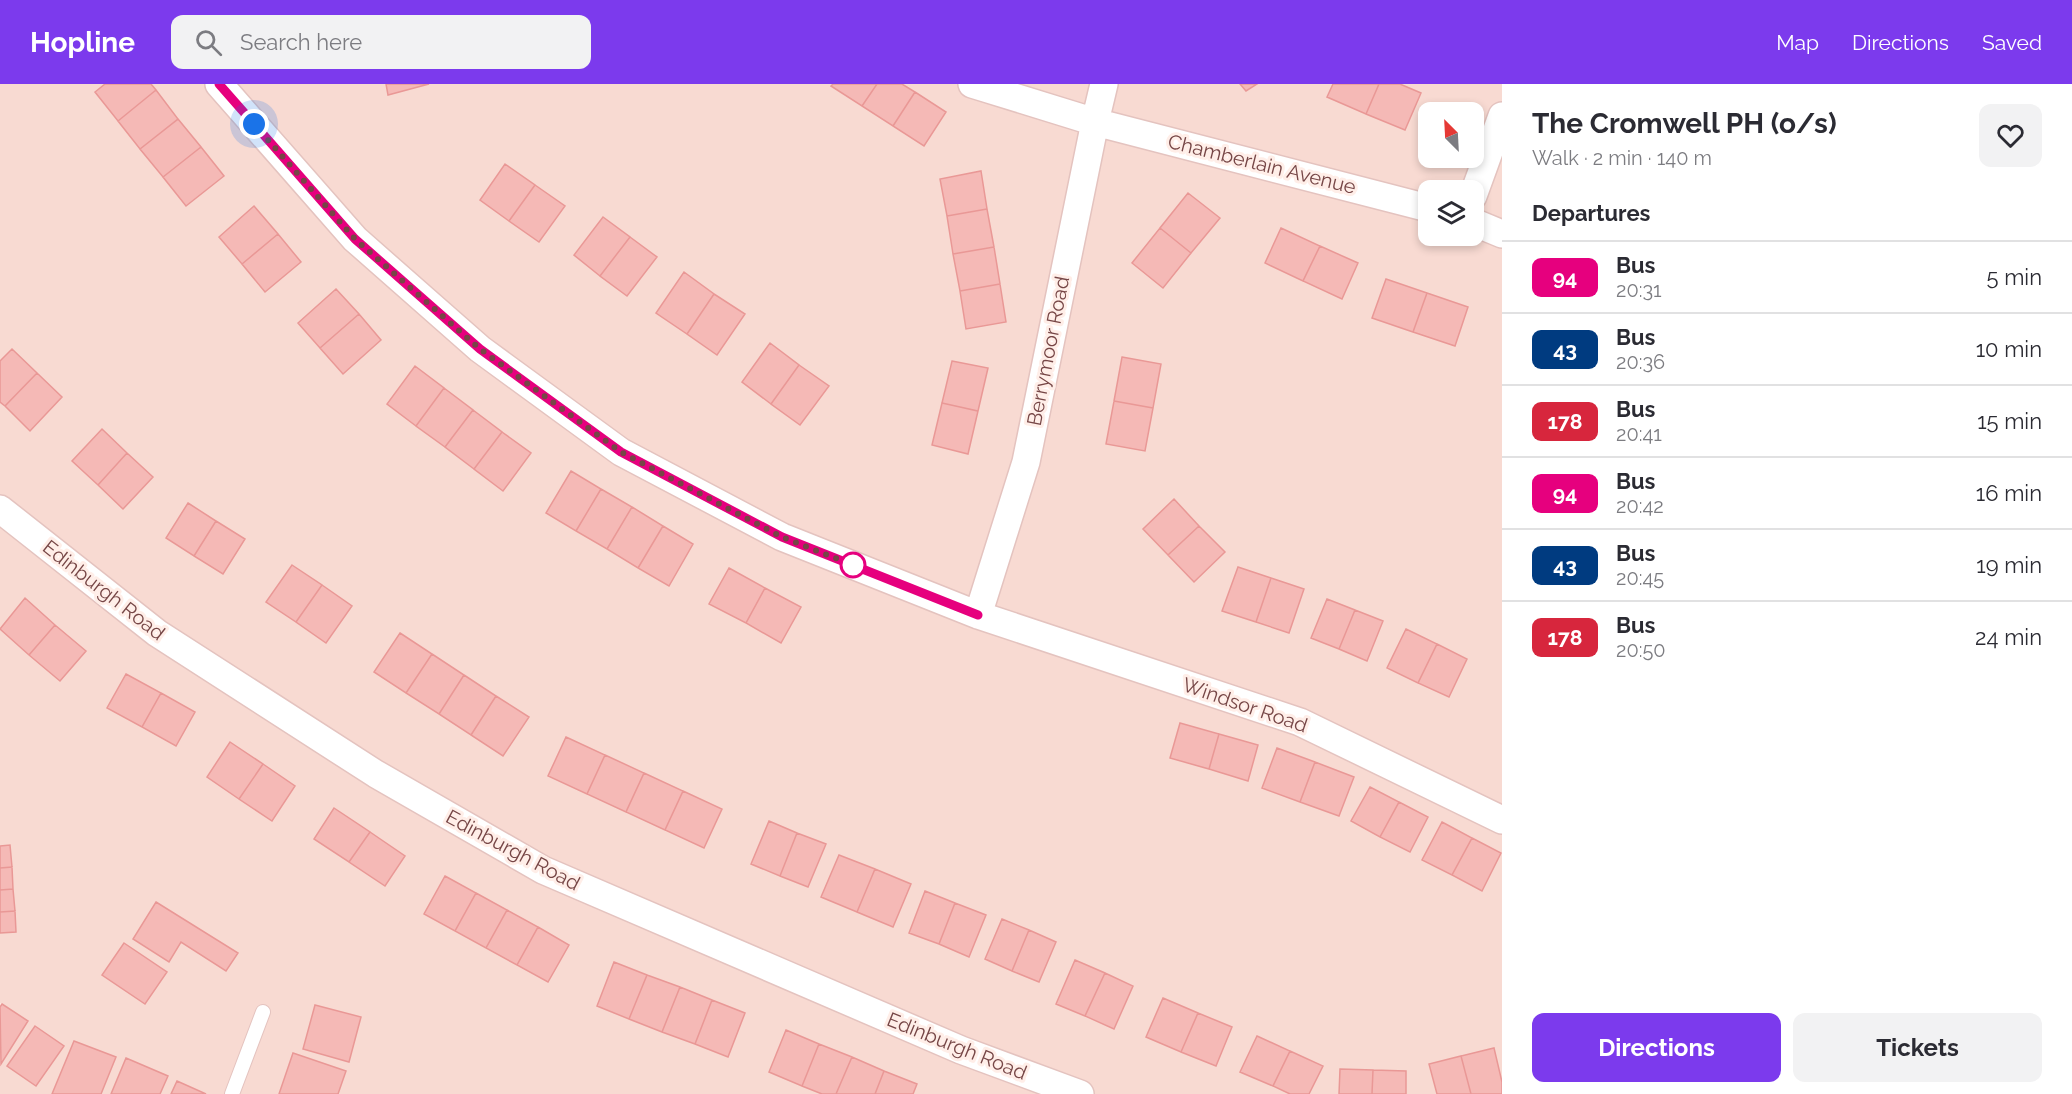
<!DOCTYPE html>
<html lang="en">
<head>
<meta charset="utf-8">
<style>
	:root { --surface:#fff; --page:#f2f2f3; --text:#2b2b33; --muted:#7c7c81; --line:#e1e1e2; --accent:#7c3aed }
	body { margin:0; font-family:Raleway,sans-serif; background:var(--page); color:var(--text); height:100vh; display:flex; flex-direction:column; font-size:22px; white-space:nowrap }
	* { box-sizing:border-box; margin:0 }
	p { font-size:20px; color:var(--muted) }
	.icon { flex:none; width:33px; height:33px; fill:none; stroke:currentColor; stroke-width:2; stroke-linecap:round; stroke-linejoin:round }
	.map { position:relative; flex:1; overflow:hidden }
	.sheet { display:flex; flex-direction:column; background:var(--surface); width:570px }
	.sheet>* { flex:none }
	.badge { padding:0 12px; border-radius:9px; font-size:21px; line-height:39px }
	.needle { width:39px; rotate:336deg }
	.tools { position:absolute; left:1418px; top:18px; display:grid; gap:12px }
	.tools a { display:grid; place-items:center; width:66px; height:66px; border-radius:12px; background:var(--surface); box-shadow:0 3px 9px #0003; font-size:30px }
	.you { position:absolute; width:30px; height:30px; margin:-15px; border:4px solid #fff; border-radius:50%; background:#1a73e8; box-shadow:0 0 0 9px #1a73e833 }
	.map>.badge { position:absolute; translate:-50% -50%; box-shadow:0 0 0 3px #fff }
	h2 { padding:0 30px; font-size:22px; line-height:54px }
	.round { display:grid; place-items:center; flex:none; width:63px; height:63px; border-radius:12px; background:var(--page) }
	.summary { display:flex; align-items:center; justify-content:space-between; height:102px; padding:0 30px }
	h1 { font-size:28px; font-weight:700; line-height:45px }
	.action { display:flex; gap:12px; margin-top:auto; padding:12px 30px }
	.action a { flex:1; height:69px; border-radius:12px; background:var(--accent); color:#fff; font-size:24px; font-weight:700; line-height:69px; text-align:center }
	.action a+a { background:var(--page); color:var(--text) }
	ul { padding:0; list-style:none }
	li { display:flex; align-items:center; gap:18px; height:72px; padding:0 30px; border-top:2px solid var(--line) }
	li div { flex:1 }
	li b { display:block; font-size:22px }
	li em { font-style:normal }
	li .badge { min-width:66px; font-weight:700; text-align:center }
	header { display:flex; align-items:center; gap:36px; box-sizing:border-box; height:84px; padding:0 30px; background:var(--accent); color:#fff }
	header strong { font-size:28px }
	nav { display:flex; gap:33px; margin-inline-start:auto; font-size:21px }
	.search { width:420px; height:54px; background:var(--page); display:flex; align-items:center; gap:15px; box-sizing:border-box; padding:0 21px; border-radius:12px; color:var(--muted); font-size:22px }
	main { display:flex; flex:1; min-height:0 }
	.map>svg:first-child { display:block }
	.residential { fill:#f8dad2; fill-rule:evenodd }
	.building { fill:#f5b9b6; stroke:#e99896; stroke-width:1.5 }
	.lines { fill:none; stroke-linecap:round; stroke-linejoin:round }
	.lane-casing { stroke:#e4c3bf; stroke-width:16 }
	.street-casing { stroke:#e4c3bf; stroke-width:30 }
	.lane { stroke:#fff; stroke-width:14 }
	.street { stroke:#fff; stroke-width:27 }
	.line-casing { stroke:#fff; stroke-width:14 }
	.line { stroke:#e6007e; stroke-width:9 }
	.walk { stroke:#764646; stroke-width:6; stroke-dasharray:0 10.8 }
	.stop-dot { fill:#fff; stroke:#e6007e; stroke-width:3 }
	.labels { text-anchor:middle; stroke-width:6; stroke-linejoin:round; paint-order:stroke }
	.street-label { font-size:20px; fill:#764646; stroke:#ffeee8 }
</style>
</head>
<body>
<header>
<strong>Hopline</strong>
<div class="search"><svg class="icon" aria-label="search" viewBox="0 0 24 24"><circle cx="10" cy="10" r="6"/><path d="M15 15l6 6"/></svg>Search here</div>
<nav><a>Map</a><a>Directions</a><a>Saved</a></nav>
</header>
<main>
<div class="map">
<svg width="1502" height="1010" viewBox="0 0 1502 1010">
	<rect width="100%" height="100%" fill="#fee8e1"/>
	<path class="residential" d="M 0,0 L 1502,0 L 1502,1010 L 0,1010 L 0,922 L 2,919 L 0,919 ZM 1428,28 L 1473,28 L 1473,74 L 1428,74 ZM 1428,106 L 1473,106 L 1473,152 L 1428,152 Z"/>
	<path class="building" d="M 105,0 L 151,0 L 156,6 L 118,37 L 95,8 Z
		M 386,0 L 429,0 L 388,11 Z
		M 833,0 L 877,0 L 862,22 L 831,2 Z
		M 877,0 L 902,0 L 915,8 L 893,42 L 862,22 Z
		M 1240,0 L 1257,0 L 1246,7 Z
		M 1333,0 L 1379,0 L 1366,30 L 1327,13 Z
		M 1379,0 L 1400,0 L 1421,9 L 1405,46 L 1366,30 Z
		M 156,6 L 178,35 L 140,65 L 118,37 Z
		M 915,8 L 946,28 L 924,62 L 893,42 Z
		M 178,35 L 201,63 L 163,93 L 140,65 Z
		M 201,63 L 224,92 L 186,122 L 163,93 Z
		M 505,80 L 535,101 L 509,137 L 480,116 Z
		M 981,87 L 987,125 L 947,132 L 940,95 Z
		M 535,101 L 565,122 L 539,158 L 509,137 Z
		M 1188,109 L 1220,134 L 1191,169 L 1160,144 Z
		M 254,122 L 278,150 L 242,180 L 219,153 Z
		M 987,125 L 994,163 L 953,170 L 947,132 Z
		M 603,133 L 630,153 L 600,192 L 574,171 Z
		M 1160,144 L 1191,169 L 1163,204 L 1132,179 Z
		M 1281,144 L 1320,162 L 1303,197 L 1265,179 Z
		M 278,150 L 301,178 L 265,208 L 242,180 Z
		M 630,153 L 657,173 L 627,212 L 600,192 Z
		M 1320,162 L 1358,179 L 1342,215 L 1303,197 Z
		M 994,163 L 1000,200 L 960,207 L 953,170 Z
		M 684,188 L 714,210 L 687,250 L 656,229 Z
		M 1386,195 L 1427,209 L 1413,248 L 1372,234 Z
		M 1000,200 L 1006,238 L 966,245 L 960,207 Z
		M 336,205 L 359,230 L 320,264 L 298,239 Z
		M 1427,209 L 1468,223 L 1455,262 L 1413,248 Z
		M 714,210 L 745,230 L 717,271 L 687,250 Z
		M 359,230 L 381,256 L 343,290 L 320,264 Z
		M 770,259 L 799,281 L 771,320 L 742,298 Z
		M 12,265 L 37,289 L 5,322 L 0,318 L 0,277 Z
		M 1122,273 L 1161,280 L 1153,324 L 1114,317 Z
		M 952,277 L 988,284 L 978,327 L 942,319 Z
		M 799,281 L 829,302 L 800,341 L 771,320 Z
		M 415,282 L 444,304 L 416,342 L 387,320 Z
		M 37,289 L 62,313 L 30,347 L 5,322 Z
		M 444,304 L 473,326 L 445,363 L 416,342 Z
		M 1114,317 L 1153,324 L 1145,367 L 1106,360 Z
		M 942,319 L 978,327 L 968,370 L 932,361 Z
		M 473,326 L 502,348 L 474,385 L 445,363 Z
		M 102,345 L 127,369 L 98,401 L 72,377 Z
		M 502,348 L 531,369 L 503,407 L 474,385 Z
		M 127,369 L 153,393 L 123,425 L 98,401 Z
		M 571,387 L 601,405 L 576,447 L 546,429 Z
		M 601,405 L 632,423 L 607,465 L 576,447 Z
		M 1174,415 L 1199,442 L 1168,471 L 1143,445 Z
		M 188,419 L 216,437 L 194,472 L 166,454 Z
		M 632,423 L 663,442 L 638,484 L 607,465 Z
		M 216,437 L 245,455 L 223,490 L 194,472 Z
		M 663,442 L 693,460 L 669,502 L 638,484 Z
		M 1199,442 L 1225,468 L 1194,498 L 1168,471 Z
		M 292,481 L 322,501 L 296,538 L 266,518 Z
		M 1238,483 L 1271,494 L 1256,538 L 1222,527 Z
		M 729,484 L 765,504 L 746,539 L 709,520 Z
		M 1271,494 L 1304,505 L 1289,549 L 1256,538 Z
		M 322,501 L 352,522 L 326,559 L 296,538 Z
		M 765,504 L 801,523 L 781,559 L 746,539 Z
		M 25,514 L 55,541 L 29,571 L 0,545 Z
		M 1327,515 L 1355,526 L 1339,565 L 1311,554 Z
		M 1355,526 L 1383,537 L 1367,577 L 1339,565 Z
		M 55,541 L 86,567 L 60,597 L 29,571 Z
		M 1406,545 L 1437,560 L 1418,599 L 1387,584 Z
		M 400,549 L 432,570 L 406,609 L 374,588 Z
		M 1437,560 L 1467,575 L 1449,613 L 1418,599 Z
		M 432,570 L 464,591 L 439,630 L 406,609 Z
		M 126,590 L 161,609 L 142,643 L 107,624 Z
		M 464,591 L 496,612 L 471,651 L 439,630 Z
		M 161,609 L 195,628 L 176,662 L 142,643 Z
		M 496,612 L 529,633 L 503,672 L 471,651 Z
		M 1180,639 L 1219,650 L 1209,685 L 1170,674 Z
		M 1219,650 L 1258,661 L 1248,697 L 1209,685 Z
		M 566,653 L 605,671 L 587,710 L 548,692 Z
		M 230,658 L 263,680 L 239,715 L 207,693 Z
		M 1277,664 L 1315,678 L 1300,718 L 1262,704 Z
		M 605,671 L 644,689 L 626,728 L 587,710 Z
		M 1315,678 L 1354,693 L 1339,732 L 1300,718 Z
		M 263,680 L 295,702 L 272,737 L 239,715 Z
		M 644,689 L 683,707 L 665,746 L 626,728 Z
		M 1370,703 L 1399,718 L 1380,753 L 1351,737 Z
		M 683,707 L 722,725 L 704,764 L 665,746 Z
		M 1399,718 L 1428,733 L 1410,768 L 1380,753 Z
		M 334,724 L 370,748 L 349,778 L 314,755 Z
		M 769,737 L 797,749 L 780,792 L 751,780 Z
		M 1442,738 L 1472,754 L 1452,791 L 1422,776 Z
		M 370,748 L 405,772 L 385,802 L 349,778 Z
		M 797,749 L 826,760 L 808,803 L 780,792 Z
		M 1472,754 L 1501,769 L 1482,807 L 1452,791 Z
		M 10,761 L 12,783 L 0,784 L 0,762 Z
		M 839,771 L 875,785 L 857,828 L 821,813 Z
		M 12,783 L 13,805 L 0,806 L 0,784 Z
		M 875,785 L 911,800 L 893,843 L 857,828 Z
		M 445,792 L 476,809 L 455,847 L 424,830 Z
		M 13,805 L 15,827 L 0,828 L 0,806 Z
		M 925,807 L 955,819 L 939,860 L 909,849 Z
		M 476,809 L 507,826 L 486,864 L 455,847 Z
		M 156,818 L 238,869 L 226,887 L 181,858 L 169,878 L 133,855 Z
		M 955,819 L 986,831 L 969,873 L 939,860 Z
		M 507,826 L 538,843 L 517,881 L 486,864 Z
		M 15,827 L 16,848 L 0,849 L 0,828 Z
		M 1002,835 L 1029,846 L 1012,887 L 985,875 Z
		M 538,843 L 569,861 L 548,898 L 517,881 Z
		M 1029,846 L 1056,858 L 1039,898 L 1012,887 Z
		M 124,859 L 167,888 L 145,920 L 102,891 Z
		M 1075,876 L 1105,889 L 1085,932 L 1056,920 Z
		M 614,878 L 647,891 L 629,935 L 597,922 Z
		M 1105,889 L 1133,902 L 1114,945 L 1085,932 Z
		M 647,891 L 680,903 L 662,948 L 629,935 Z
		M 680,903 L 712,916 L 695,960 L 662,948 Z
		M 1163,914 L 1198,929 L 1181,968 L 1146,953 Z
		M 712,916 L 745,929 L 728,973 L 695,960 Z
		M 2,920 L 28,937 L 1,980 L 0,923 Z
		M 315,921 L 361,933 L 349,978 L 303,965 Z
		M 1198,929 L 1232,943 L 1216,982 L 1181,968 Z
		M 35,942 L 64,962 L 36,1002 L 7,982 Z
		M 786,946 L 819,960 L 802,1002 L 769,988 Z
		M 1257,952 L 1290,967 L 1273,1002 L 1240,988 Z
		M 74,957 L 116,973 L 101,1010 L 52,1010 Z
		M 819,960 L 852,973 L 836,1010 L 822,1010 L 802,1002 Z
		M 1494,964 L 1502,998 L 1502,1010 L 1471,1010 L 1461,972 Z
		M 1290,967 L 1323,982 L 1309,1010 L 1290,1010 L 1273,1002 Z
		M 293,969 L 346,987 L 338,1010 L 279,1010 Z
		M 1461,972 L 1471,1010 L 1437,1010 L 1429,980 Z
		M 852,973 L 884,987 L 875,1010 L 836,1010 Z
		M 126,974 L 168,992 L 160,1010 L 111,1010 Z
		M 1340,985 L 1373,986 L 1372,1010 L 1339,1010 Z
		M 1373,986 L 1406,987 L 1406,1010 L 1372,1010 Z
		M 884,987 L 917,1000 L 913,1010 L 875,1010 Z
		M 177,997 L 206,1010 L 171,1010 Z"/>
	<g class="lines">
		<g class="lane-casing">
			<path id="lane" d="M 232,1010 L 263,928"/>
		</g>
		<g class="street-casing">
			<path id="street" d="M 219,0 L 355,155 L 480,265 L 621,368 L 782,453 L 978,531 L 1300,638 L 1502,736
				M 972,0 L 1095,38 L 1428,124
				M 1473,112 L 1502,32
				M 1473,138 L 1502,150
				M 0,425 L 157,549 L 376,690 L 543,786 L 961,966 L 1080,1010
				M 978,531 L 1026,378 L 1095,38 L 1104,0"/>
		</g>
		<use href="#lane" class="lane"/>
		<use href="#street" class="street"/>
	</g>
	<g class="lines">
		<g class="line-casing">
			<path id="line" d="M 219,0 L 355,155 L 480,265 L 621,368 L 782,453 L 978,531"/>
		</g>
		<use href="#line" class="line"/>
		<path class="walk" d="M 254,40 L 355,155 L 480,265 L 621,368 L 782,453 L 853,481"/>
	</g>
	<circle class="stop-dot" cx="853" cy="481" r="12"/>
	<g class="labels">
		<g class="street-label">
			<text transform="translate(1262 80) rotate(14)" y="7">Chamberlain Avenue</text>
			<text transform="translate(1048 267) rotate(-79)" y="7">Berrymoor Road</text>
			<text transform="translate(104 506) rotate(38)" y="7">Edinburgh Road</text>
			<text transform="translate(1245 621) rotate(19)" y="7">Windsor Road</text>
			<text transform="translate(513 766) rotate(28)" y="7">Edinburgh Road</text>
			<text transform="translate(957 962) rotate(22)" y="7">Edinburgh Road</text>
		</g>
	</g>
</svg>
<div class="tools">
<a><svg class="needle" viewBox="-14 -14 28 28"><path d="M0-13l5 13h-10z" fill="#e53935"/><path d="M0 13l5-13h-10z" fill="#7c7c81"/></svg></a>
<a><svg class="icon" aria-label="layers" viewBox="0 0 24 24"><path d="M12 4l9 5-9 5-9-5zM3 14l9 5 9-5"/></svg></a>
</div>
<div class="you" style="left:254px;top:40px"></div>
</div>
<section class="sheet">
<div class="summary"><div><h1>The Cromwell PH (o/s)</h1><p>Walk · 2 min · 140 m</p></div><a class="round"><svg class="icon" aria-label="heart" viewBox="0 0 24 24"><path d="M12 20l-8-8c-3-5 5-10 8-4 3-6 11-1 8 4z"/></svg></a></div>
<h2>Departures</h2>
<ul>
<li><span class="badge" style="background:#e6007e;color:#fff">94</span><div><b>Bus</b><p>20:31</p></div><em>5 min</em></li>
<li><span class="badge" style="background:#003b80;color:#fff">43</span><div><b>Bus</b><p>20:36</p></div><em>10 min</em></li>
<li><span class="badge" style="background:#d7263d;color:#fff">178</span><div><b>Bus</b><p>20:41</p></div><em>15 min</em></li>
<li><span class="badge" style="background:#e6007e;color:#fff">94</span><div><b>Bus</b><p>20:42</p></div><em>16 min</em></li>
<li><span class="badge" style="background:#003b80;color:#fff">43</span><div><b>Bus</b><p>20:45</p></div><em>19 min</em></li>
<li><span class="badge" style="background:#d7263d;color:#fff">178</span><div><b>Bus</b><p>20:50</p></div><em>24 min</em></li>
</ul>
<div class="action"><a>Directions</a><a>Tickets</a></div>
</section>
</main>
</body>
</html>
